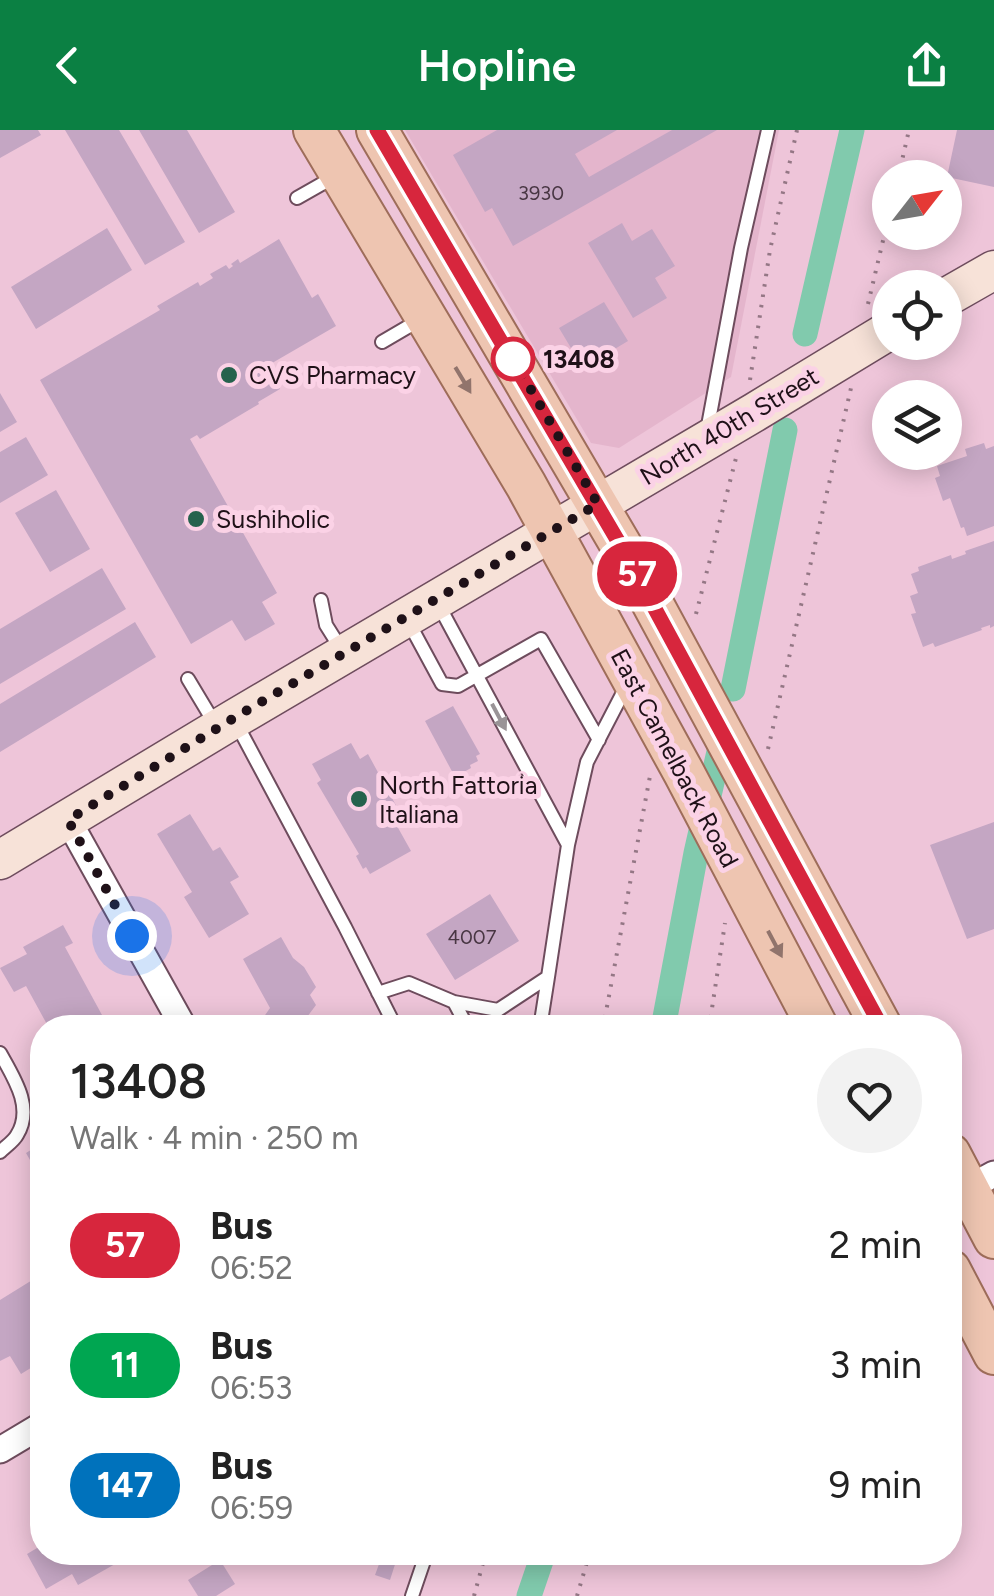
<!DOCTYPE html>
<html lang="en">
<head>
<meta charset="utf-8">
<style>
	:root { --surface:#fff; --page:#f2f2f2; --text:#222; --muted:#767676; --accent:#0b8043 }
	body { margin:0; font-family:Figtree,sans-serif; background:var(--page); color:var(--text); height:100vh; display:flex; flex-direction:column; font-size:38px; white-space:nowrap }
	* { box-sizing:border-box; margin:0 }
	p { font-size:32px; color:var(--muted) }
	.icon { flex:none; width:55px; height:55px; fill:none; stroke:currentColor; stroke-width:2; stroke-linecap:round; stroke-linejoin:round }
	.map { position:relative; flex:1; overflow:hidden }
	.side { position:absolute; left:30px; top:885px; width:932px; height:550px; display:flex; flex-direction:column; background:var(--surface); border-radius:40px; box-shadow:0 5px 25px #0003 }
	.side>* { flex:none }
	.badge { padding:0 20px; border-radius:32px; font-size:35px; line-height:65px }
	.needle { width:65px; rotate:59deg }
	.buttons { position:absolute; left:872px; top:30px; display:grid; gap:20px }
	.buttons a { display:grid; place-items:center; width:90px; height:90px; border-radius:50%; background:var(--surface); box-shadow:0 5px 25px #0003; font-size:50px }
	.you { position:absolute; width:50px; height:50px; margin:-25px; border:8px solid #fff; border-radius:50%; background:#1a73e8; box-shadow:0 0 0 15px #1a73e833 }
	.map>.badge { position:absolute; translate:-50% -50%; box-shadow:0 0 0 5px #fff }
	.round { display:grid; place-items:center; flex:none; width:105px; height:105px; border-radius:52px; background:var(--page) }
	.head { display:flex; align-items:center; justify-content:space-between; height:170px; padding:0 40px }
	h1 { font-size:48px; font-weight:600; line-height:75px }
	ul { padding:0; list-style:none }
	li { display:flex; align-items:center; gap:30px; height:120px; padding:0 40px }
	li div { flex:1 }
	li b { display:block; font-size:38px }
	li em { font-style:normal }
	li .badge { min-width:110px; font-weight:700; text-align:center }
	header { display:flex; justify-content:space-between; align-items:center; height:130px; padding:0 40px; background:var(--accent); color:#fff; font-size:45px; font-weight:600 }
	.map>svg:first-child { display:block }
	.built { fill:#e4b5cc }
	.lines { fill:none; stroke-linecap:round; stroke-linejoin:round }
	.canal { stroke:#81caad; stroke-width:25 }
	.building { fill:#c4a6c3 }
	.lane-casing { stroke:#6e4c5d; stroke-width:16 }
	.street-casing { stroke:#6e4c5d; stroke-width:29 }
	.secondary-casing { stroke:#6e4c5d; stroke-width:41 }
	.primary-casing { stroke:#9e6d5a; stroke-width:44 }
	.path { stroke:#947785; stroke-width:4; stroke-dasharray:2.5 8; stroke-linecap:butt }
	.lane { stroke:#fff; stroke-width:12 }
	.street { stroke:#fff; stroke-width:25 }
	.secondary { stroke:#f7e2d8; stroke-width:38 }
	.primary { stroke:#eec5b1; stroke-width:40 }
	.oneway { fill:#91746c }
	.oneway2 { fill:#9a9497 }
	.line-casing { stroke:#fff; stroke-width:22 }
	.line { stroke:#d7263d; stroke-width:15 }
	.walk { stroke:#1f1118; stroke-width:10; stroke-dasharray:0 18 }
	.stop-dot { fill:#fff; stroke:#d7263d; stroke-width:5 }
	.poi-dot { fill:#26624d; stroke:#fbd2e6; stroke-width:4 }
	.labels { text-anchor:middle; stroke-width:10; stroke-linejoin:round; paint-order:stroke }
	.number-label { font-size:20px; fill:#483643 }
	.stop-label { font-size:25px; font-weight:bold; fill:#1f1118; stroke:#fbd2e6; text-anchor:start }
	.poi-label { font-size:25px; fill:#1f1118; stroke:#fbd2e6; text-anchor:start }
	.street-label { font-size:25px; fill:#1f1118; stroke:#fbd2e6 }
</style>
</head>
<body>
<header><svg class="icon" aria-label="back" viewBox="0 0 24 24"><path d="M15 5l-7 7 7 7"/></svg>Hopline<svg class="icon" aria-label="share" viewBox="0 0 24 24"><path d="M12 15V3M7 8l5-5 5 5M5 13v7h14v-7"/></svg></header>
<div class="map">
<svg width="994" height="1466" viewBox="0 0 994 1466">
	<rect width="100%" height="100%" fill="#eec5d9"/>
	<path class="built" d="M 405,0 L 779,0 L 731,247 L 619,318 L 591,313 Z"/>
	<g class="lines">
		<path class="canal" d="M 805,204 L 852,0
			M 733,559 L 785,300
			M 663,898 L 696,723 L 723,604
			M 529,1466 L 544,1422"/>
	</g>
	<path class="building" d="M 0,0 L 38,0 L 41,5 L 0,28 Z
		M 65,0 L 119,0 L 185,112 L 145,135 Z
		M 139,0 L 187,0 L 235,82 L 199,103 Z
		M 497,0 L 617,0 L 575,24 L 589,47 L 672,0 L 717,0 L 513,116 L 492,78 L 485,82 L 453,25 Z
		M 957,0 L 994,0 L 994,57 L 947,47 Z
		M 622,93 L 632,111 L 652,99 L 675,136 L 655,148 L 667,168 L 633,188 L 588,113 Z
		M 107,98 L 132,140 L 36,199 L 11,157 Z
		M 279,109 L 312,168 L 318,164 L 336,196 L 267,236 L 280,259 L 258,272 L 259,274 L 200,309 L 197,305 L 190,309 L 277,463 L 262,472 L 275,494 L 245,511 L 232,490 L 191,514 L 40,250 L 160,180 L 157,176 L 198,152 L 200,156 L 213,148 L 210,144 L 226,135 L 229,139 L 233,136 L 231,134 L 238,129 L 240,133 Z
		M 604,172 L 628,211 L 583,238 L 559,198 Z
		M 0,263 L 17,292 L 0,302 Z
		M 26,307 L 48,345 L 0,373 L 0,322 Z
		M 984,313 L 986,319 L 994,316 L 994,396 L 967,406 L 964,397 L 961,398 L 950,368 L 943,371 L 935,348 L 940,346 L 937,336 L 967,326 L 965,319 Z
		M 56,360 L 90,419 L 50,442 L 15,383 Z
		M 994,411 L 994,496 L 990,498 L 990,495 L 981,498 L 982,500 L 935,517 L 933,513 L 923,517 L 911,484 L 916,483 L 910,466 L 918,463 L 911,444 L 919,441 L 918,437 L 951,425 L 952,429 L 966,424 L 965,421 Z
		M 102,438 L 126,479 L 0,554 L 0,499 Z
		M 135,492 L 156,527 L 0,622 L 0,574 Z
		M 453,576 L 480,624 L 476,626 L 478,631 L 470,635 L 471,638 L 455,647 L 425,591 Z
		M 351,613 L 360,629 L 368,624 L 405,692 L 397,696 L 411,721 L 370,744 L 366,737 L 363,739 L 356,726 L 359,724 L 317,653 L 321,650 L 312,634 Z
		M 190,684 L 213,721 L 220,717 L 239,747 L 230,752 L 249,784 L 209,808 L 184,767 L 192,762 L 157,704 Z
		M 994,692 L 994,799 L 967,809 L 930,715 Z
		M 490,764 L 519,811 L 455,850 L 426,804 Z
		M 63,795 L 73,813 L 65,817 L 108,896 L 106,898 L 49,898 L 26,856 L 14,862 L 0,838 L 27,824 L 23,817 Z
		M 281,807 L 293,828 L 304,837 L 316,857 L 310,865 L 316,875 L 304,891 L 313,898 L 256,898 L 270,878 L 243,829 Z
		M 42,1013 L 42,1051 L 26,1023 Z
		M 42,1144 L 42,1203 L 31,1209 L 42,1231 L 21,1244 L 10,1226 L 0,1231 L 0,1170 Z
		M 42,1415 L 42,1422 L 130,1422 L 131,1425 L 78,1455 L 72,1444 L 46,1459 L 27,1424 Z
		M 374,1422 L 399,1422 L 390,1450 L 375,1445 L 382,1426 Z
		M 220,1430 L 235,1454 L 216,1466 L 198,1466 L 188,1450 Z"/>
	<g class="lines">
		<g class="lane-casing">
			<path id="lane" d="M 297,68 L 334,47
				M 382,212 L 423,188
				M 707,301 L 741,118 L 768,0
				M 321,470 L 326,495 L 343,522
				M 409,493 L 442,554 L 458,556 L 541,509 L 599,610
				M 188,549 L 215,594
				M 235,591 L 345,797 L 396,898
				M 568,715 L 587,632 L 628,553
				M 378,863 L 409,853 L 454,872 L 498,880 L 548,847 L 568,715 L 437,472
				M 454,872 L 468,898
				M 540,898 L 548,847
				M 0,923 C 14,948 34,978 17,1005 C 14,1011 5,1017 0,1022
				M 412,1466 L 427,1422"/>
		</g>
		<g class="street-casing">
			<path id="street" d="M 68,690 L 184,898
				M 950,1068 L 994,1044
				M 0,1320 L 42,1295"/>
		</g>
		<g class="secondary-casing">
			<path id="secondary" d="M 945,168 L 994,140
				M 0,730 L 234,589 L 755,282 L 890,200"/>
		</g>
		<g class="primary-casing">
			<path id="primary" d="M 314,0 L 526,355 L 684,643 L 818,898
				M 377,0 L 622,417 L 882,898
				M 950,1024 L 994,1108
				M 950,1140 L 994,1224"/>
		</g>
		<path class="path" d="M 898,48 L 909,0
			M 868,174 L 890,81
			M 750,250 L 770,120 L 797,0
			M 696,484 L 736,328
			M 768,619 L 851,258
			M 603,898 L 650,646
			M 709,898 L 725,793
			M 474,1466 L 486,1422
			M 577,1466 L 590,1422"/>
		<use href="#lane" class="lane"/>
		<use href="#street" class="street"/>
		<use href="#secondary" class="secondary"/>
		<use href="#primary" class="primary"/>
	</g>
	<defs><path id="oneway-solid" d="M-6-.8H1V-3.2L6.5 0L1 3.2V.8H-6Z" transform="scale(2.5)"/></defs>
	<g class="oneway">
		<use href="#oneway-solid" transform="translate(463 250) rotate(59)"/>
		<use href="#oneway-solid" transform="translate(775 814) rotate(62)"/>
	</g>
	<use class="oneway2" href="#oneway-solid" transform="translate(499 587) rotate(62)"/>
	<g class="lines">
		<g class="line-casing">
			<path id="line" d="M 377,0 L 622,418 L 882,898"/>
		</g>
		<use href="#line" class="line"/>
		<path class="walk" d="M 132,806 L 68,690 L 234,588 L 598,374 L 513,229"/>
	</g>
	<circle class="stop-dot" cx="513" cy="229" r="20"/>
	<g class="poi-dot">
		<circle cx="229" cy="245" r="10"/>
		<circle cx="196" cy="389" r="10"/>
		<circle cx="359" cy="669" r="10"/>
	</g>
	<g class="labels">
		<g class="number-label">
			<text x="541" y="70">3930</text>
			<text x="472" y="814">4007</text>
		</g>
		<g class="stop-label">
			<text x="543" y="238">13408</text>
		</g>
		<g class="poi-label">
			<text x="249" y="254">CVS Pharmacy</text>
			<text x="216" y="398">Sushiholic</text>
			<text x="379" y="664">North Fattoria<tspan x="379" dy="29">Italiana</tspan></text>
		</g>
		<g class="street-label">
			<text transform="translate(729 296) rotate(-31)" y="9">North 40th Street</text>
			<text transform="translate(675 628) rotate(62)" y="9">East Camelback Road</text>
		</g>
	</g>
</svg>
<div class="buttons">
<a><svg class="needle" viewBox="-14 -14 28 28"><path d="M0-13l5 13h-10z" fill="#e53935"/><path d="M0 13l5-13h-10z" fill="#767676"/></svg></a>
<a><svg class="icon" aria-label="locate" viewBox="0 0 24 24"><circle cx="12" cy="12" r="6"/><path d="M12 2v4M12 18v4M2 12h4M18 12h4"/></svg></a>
<a><svg class="icon" aria-label="layers" viewBox="0 0 24 24"><path d="M12 4l9 5-9 5-9-5zM3 14l9 5 9-5"/></svg></a>
</div>
<div class="you" style="left:132px;top:806px"></div>
<b class="badge" style="left:637px;top:444px;background:#d7263d;color:#fff">57</b>
<section class="side">
<div class="head"><div><h1>13408</h1><p>Walk · 4 min · 250 m</p></div><a class="round"><svg class="icon" aria-label="heart" viewBox="0 0 24 24"><path d="M12 20l-8-8c-3-5 5-10 8-4 3-6 11-1 8 4z"/></svg></a></div>
<ul>
<li><span class="badge" style="background:#d7263d;color:#fff">57</span><div><b>Bus</b><p>06:52</p></div><em>2 min</em></li>
<li><span class="badge" style="background:#00a651;color:#fff">11</span><div><b>Bus</b><p>06:53</p></div><em>3 min</em></li>
<li><span class="badge" style="background:#0072bc;color:#fff">147</span><div><b>Bus</b><p>06:59</p></div><em>9 min</em></li>
</ul>
</section>
</div>
</body>
</html>
